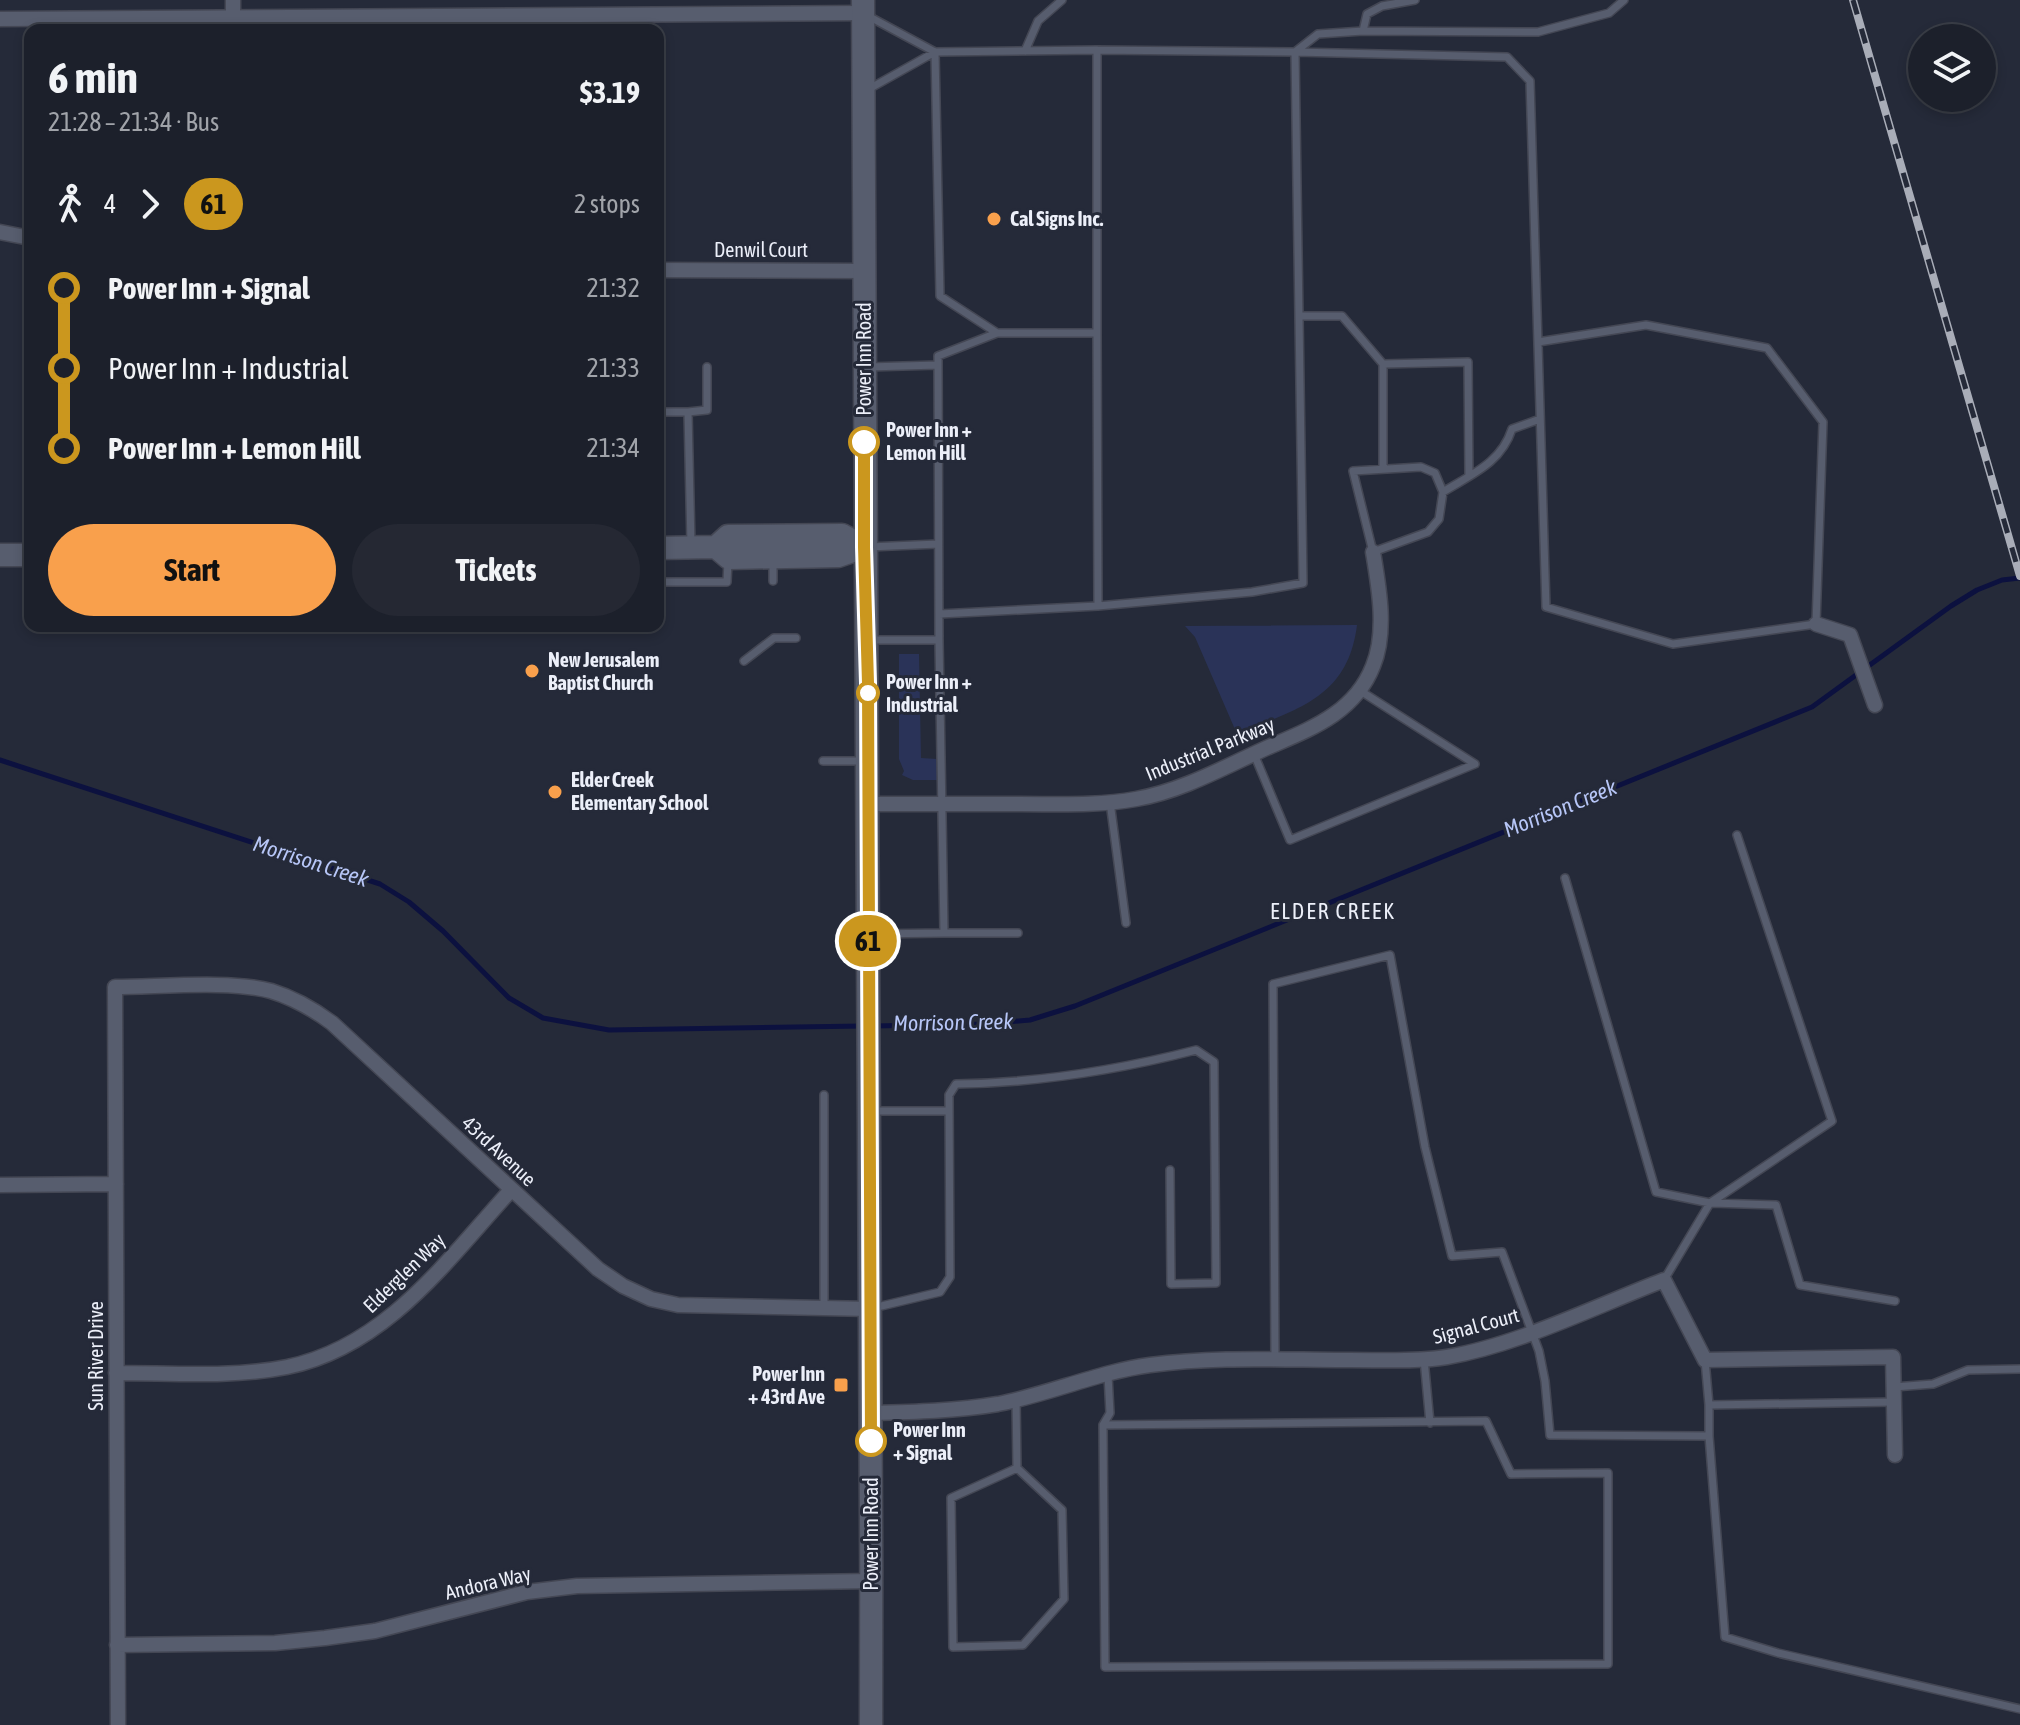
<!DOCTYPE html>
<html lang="en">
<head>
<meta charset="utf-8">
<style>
	:root { --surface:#1c202b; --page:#252833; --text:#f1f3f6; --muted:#a0a3a9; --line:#3a3e47; --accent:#f9a04c }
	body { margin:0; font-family:"Asap Condensed",sans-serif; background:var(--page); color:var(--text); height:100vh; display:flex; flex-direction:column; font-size:30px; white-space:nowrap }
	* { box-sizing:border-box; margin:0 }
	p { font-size:26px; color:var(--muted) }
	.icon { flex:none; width:44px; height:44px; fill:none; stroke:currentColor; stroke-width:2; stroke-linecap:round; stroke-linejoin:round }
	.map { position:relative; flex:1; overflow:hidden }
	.drawer { position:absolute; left:24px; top:24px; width:640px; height:608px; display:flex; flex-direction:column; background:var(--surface); border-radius:16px; box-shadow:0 4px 12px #0003,0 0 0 2px var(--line) }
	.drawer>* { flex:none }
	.badge { padding:0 16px; border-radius:26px; font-size:28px; line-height:52px }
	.fabs { position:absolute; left:1908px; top:24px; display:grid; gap:16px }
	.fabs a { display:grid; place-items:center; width:88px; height:88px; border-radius:50%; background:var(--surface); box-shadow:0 4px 12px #0003,0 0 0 2px var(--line); font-size:40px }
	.map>.badge { position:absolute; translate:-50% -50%; box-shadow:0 0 0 4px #fff }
	.legs { display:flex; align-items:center; gap:12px; height:88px; padding:0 24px; font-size:26px }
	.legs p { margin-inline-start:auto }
	.headline { display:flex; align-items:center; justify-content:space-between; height:136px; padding:0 24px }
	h1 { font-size:44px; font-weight:700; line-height:60px }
	.cta { display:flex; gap:16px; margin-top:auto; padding:16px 24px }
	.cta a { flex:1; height:92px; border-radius:48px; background:var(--accent); color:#111; font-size:32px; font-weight:700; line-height:92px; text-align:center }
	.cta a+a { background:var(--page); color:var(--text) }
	ul { padding:0 24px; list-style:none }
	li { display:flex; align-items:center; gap:28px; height:80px; font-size:30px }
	li i { display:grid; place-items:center; width:12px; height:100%; margin:0 10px; background:currentColor }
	li i::after { content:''; width:20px; height:20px; margin:-10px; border:6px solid; border-radius:50%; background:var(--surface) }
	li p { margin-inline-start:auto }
	li:first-child i { background:linear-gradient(#0000 50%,currentColor 0) }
	li:last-child i { background:linear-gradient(currentColor 50%,#0000 0) }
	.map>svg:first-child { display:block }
	.green { fill:#2a3358 }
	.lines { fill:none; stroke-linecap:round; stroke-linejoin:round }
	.stream { stroke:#0c113f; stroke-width:5 }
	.lane-casing { stroke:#444754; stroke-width:10 }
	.street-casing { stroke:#444754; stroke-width:17 }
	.secondary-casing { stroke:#444754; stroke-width:25 }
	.lane { stroke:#575d6e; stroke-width:7 }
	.street { stroke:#575d6e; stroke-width:14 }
	.secondary { stroke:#575d6e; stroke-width:22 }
	.rail-casing { stroke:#a9adb8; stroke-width:8 }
	.rail { stroke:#252a39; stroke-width:5; stroke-dasharray:15; stroke-linecap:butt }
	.line-1-casing { stroke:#fff; stroke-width:18 }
	.line-1 { stroke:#cb971e; stroke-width:12 }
	.poi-dot { fill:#f9a04c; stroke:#252a39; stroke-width:3 }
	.stop-1-dot { fill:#fff; stroke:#cb971e; stroke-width:4 }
	.labels { text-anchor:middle; stroke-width:6; stroke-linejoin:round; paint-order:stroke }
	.poi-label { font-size:20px; font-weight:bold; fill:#eceff9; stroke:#252a39; text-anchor:start }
	.street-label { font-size:20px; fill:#eceff9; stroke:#252a39 }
	.stop-label { font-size:20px; font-weight:bold; fill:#eceff9; stroke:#252a39; text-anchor:start }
	.water-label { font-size:22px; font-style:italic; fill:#b7c6f7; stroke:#252a39 }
	.neighbourhood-label { font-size:22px; letter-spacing:2px; fill:#eceff9; stroke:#252a39 }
</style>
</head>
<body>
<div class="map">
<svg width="2020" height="1725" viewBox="0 0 2020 1725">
	<rect width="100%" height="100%" fill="#252a39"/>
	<path class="green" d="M 1357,625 C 1348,698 1297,709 1237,734 L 1195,637 L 1185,626 Z
		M 899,654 L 919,654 L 921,758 L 937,759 L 938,780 L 913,780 L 902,775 L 904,771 L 899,759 Z"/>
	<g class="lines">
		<path class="stream" d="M 0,760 L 380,884 L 409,902 L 443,931 L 509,998 L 543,1018 L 609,1030 L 863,1026
			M 873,1026 L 985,1024 L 1030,1020 L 1075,1006 L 1812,707 L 1951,606 L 1977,590 L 2002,580 L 2020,578"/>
		<g class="lane-casing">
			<path id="lane" d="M 868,16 L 935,52 L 1097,50
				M 1363,31 L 1367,14 L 1382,6 L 1415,0
				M 1025,51 L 1038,21 L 1062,0
				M 1295,52 L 1507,57 L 1530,81 C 1535,256 1541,432 1546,607 L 1673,644 L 1816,624 L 1823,422 L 1767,348 L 1646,325 L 1538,342
				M 1295,52 L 1318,34 L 1363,31 L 1538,32 L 1609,13 L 1624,0
				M 867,90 L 935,52 L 940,296 L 997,333
				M 1299,316 L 1342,316 L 1383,364
				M 868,367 L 938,365
				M 658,412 L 688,412 L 691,545
				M 688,412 L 707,410 L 707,367
				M 1421,467 L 1435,473 L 1443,492 L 1439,519 L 1428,532 L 1373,552 L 1353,471 Z
				M 1383,469 L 1383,364 L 1468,362 L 1469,476
				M 1443,492 C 1472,474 1501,463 1512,429 L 1540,419
				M 869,547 L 938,544
				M 773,559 L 773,581
				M 658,582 L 727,582 L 728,561
				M 939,614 L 1098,606
				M 167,626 L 167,629 L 228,628
				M 869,640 L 939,640 L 944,933 L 871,934
				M 939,640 L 938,356 L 997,333 L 1097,333 L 1098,606 L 1252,592 L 1303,583 L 1295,52 L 1097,50 L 1097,333
				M 744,661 L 774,638 L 796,638
				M 1254,754 L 1290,840 L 1475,764 L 1359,690
				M 823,761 L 865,761
				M 1110,802 L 1126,923
				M 1565,878 L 1656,1192 L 1710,1203 L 1664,1280
				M 944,933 L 1018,933
				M 824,1095 L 824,1308
				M 871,1111 L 949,1111
				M 1710,1203 L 1832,1121 L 1737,835
				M 1712,1203 L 1776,1205 L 1800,1285 L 1895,1301
				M 873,1308 L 940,1292 L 950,1277 L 949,1095 L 956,1084 C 1036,1083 1118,1070 1196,1050 L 1214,1062 L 1216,1283 L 1171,1284 L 1170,1170
				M 1424,1359 L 1430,1423
				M 1275,1360 L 1273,984 L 1390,955 L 1425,1147 L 1452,1256 L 1502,1252 L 1539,1351 L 1545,1381 L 1550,1435 L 1709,1436
				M 1705,1360 L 1709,1405 L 1894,1402
				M 1894,1387 L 1933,1384 L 1968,1370 L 2020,1369
				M 1016,1399 L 1017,1468 L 1062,1510 L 1064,1599 L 1023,1645 L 953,1647 L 951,1498 L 1017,1468
				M 1709,1405 L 1709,1436 L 1725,1637 L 1778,1653 L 2020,1709
				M 1103,1425 L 1486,1421 L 1511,1474 L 1608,1473 L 1608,1664 L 1105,1667 L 1103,1425 L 1110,1413 L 1108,1375"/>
		</g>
		<g class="street-casing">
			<path id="street" d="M 233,0 L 233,18
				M 0,19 L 863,13
				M 0,232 L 30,238
				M 658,270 L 864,271
				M 1816,624 L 1850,635 L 1875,705
				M 868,804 C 919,804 970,804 1020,804 C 1059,804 1098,806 1136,799 C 1183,791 1228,765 1271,746 C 1313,728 1355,712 1373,666 C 1387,632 1379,588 1373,552
				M 0,1185 L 116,1184
				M 116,1373 C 172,1373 232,1378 287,1367 C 386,1347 447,1260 511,1190
				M 871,1413 C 913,1412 956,1411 998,1404 C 1050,1394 1098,1372 1150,1365 C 1216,1356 1284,1360 1350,1360 C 1382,1360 1415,1362 1447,1357 C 1518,1345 1596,1306 1664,1280 L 1705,1360 L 1893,1357 L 1895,1455
				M 117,1645 L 275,1643 L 325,1638 L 375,1631 L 527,1592 L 577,1586 L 871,1581
				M 118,1725 L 115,987 C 159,987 231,980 271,991 C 294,998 313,1009 332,1023 L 598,1269 L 623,1286 L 651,1299 L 678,1305 L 871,1309"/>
		</g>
		<g class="secondary-casing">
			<path id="secondary" d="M 863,0 C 863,575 873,1150 871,1725
				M 716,547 L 728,536 L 842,535 L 864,547
				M 658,548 L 716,547 L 729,558 L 838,556 L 864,547
				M 0,555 L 30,555"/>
		</g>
		<use href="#lane" class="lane"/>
		<use href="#street" class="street"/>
		<use href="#secondary" class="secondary"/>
		<g class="rail-casing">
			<path id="rail" d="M 1853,0 L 2020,576"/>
		</g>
		<use href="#rail" class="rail"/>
	</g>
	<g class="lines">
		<g class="line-1-casing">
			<path id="line-1" d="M 864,442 L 864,547 L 868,683 L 871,1441"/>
		</g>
		<use href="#line-1" class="line-1"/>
	</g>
	<g class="poi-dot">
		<circle cx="994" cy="219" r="8"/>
		<circle cx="532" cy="671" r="8"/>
		<circle cx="555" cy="792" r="8"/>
		<rect x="833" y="1377" width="16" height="16" rx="4"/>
	</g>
	<g class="stop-1-dot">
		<circle cx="864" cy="442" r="14"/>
		<circle cx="868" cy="693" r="10"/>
		<circle cx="871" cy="1441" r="14"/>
	</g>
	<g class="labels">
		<g class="poi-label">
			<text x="1010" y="226">Cal Signs Inc.</text>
			<text x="548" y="667">New Jerusalem<tspan x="548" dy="23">Baptist Church</tspan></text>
			<text x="571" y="787">Elder Creek<tspan x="571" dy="23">Elementary School</tspan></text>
			<text x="825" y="1381" text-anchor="end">Power Inn<tspan x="825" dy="23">+ 43rd Ave</tspan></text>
		</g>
		<g class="street-label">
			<text x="761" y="257">Denwil Court</text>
			<text transform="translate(864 359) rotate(-90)" y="7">Power Inn Road</text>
			<text transform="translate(1210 749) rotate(-22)" y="7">Industrial Parkway</text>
			<text transform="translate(499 1151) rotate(43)" y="7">43rd Avenue</text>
			<text transform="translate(404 1273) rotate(-44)" y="7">Elderglen Way</text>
			<text transform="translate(1476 1326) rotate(-15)" y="7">Signal Court</text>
			<text transform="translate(96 1356) rotate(-90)" y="7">Sun River Drive</text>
			<text transform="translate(871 1534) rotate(-90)" y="7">Power Inn Road</text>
			<text transform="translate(488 1583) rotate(-13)" y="7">Andora Way</text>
		</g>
		<g class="stop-label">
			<text x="886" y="437">Power Inn +<tspan x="886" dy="23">Lemon Hill</tspan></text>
			<text x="886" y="689">Power Inn +<tspan x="886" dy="23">Industrial</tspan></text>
			<text x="893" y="1437">Power Inn<tspan x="893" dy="23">+ Signal</tspan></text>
		</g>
		<g class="water-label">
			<text transform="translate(1560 808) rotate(-22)" y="8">Morrison Creek</text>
			<text transform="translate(311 861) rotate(18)" y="8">Morrison Creek</text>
			<text transform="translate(953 1022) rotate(-1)" y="8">Morrison Creek</text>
		</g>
		<g class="neighbourhood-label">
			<text x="1333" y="919">ELDER CREEK</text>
		</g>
	</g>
</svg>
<div class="fabs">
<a><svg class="icon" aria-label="layers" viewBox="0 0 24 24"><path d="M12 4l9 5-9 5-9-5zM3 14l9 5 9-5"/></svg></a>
</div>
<b class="badge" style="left:868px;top:941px;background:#cb971e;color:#111">61</b>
<section class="drawer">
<div class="headline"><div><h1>6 min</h1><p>21:28 – 21:34 · Bus</p></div><b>$3.19</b></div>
<div class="legs"><svg class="icon" aria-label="walk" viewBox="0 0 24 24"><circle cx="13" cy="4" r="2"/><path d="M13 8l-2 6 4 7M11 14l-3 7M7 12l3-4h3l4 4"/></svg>4<svg class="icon" aria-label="forward" viewBox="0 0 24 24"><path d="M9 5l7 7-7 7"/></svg><b class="badge" style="background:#cb971e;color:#111">61</b><p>2 stops</p></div>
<ul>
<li><i style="color:#cb971e"></i><b>Power Inn + Signal</b><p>21:32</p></li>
<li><i style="color:#cb971e"></i><span>Power Inn + Industrial</span><p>21:33</p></li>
<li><i style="color:#cb971e"></i><b>Power Inn + Lemon Hill</b><p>21:34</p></li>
</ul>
<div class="cta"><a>Start</a><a>Tickets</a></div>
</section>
</div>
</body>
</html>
